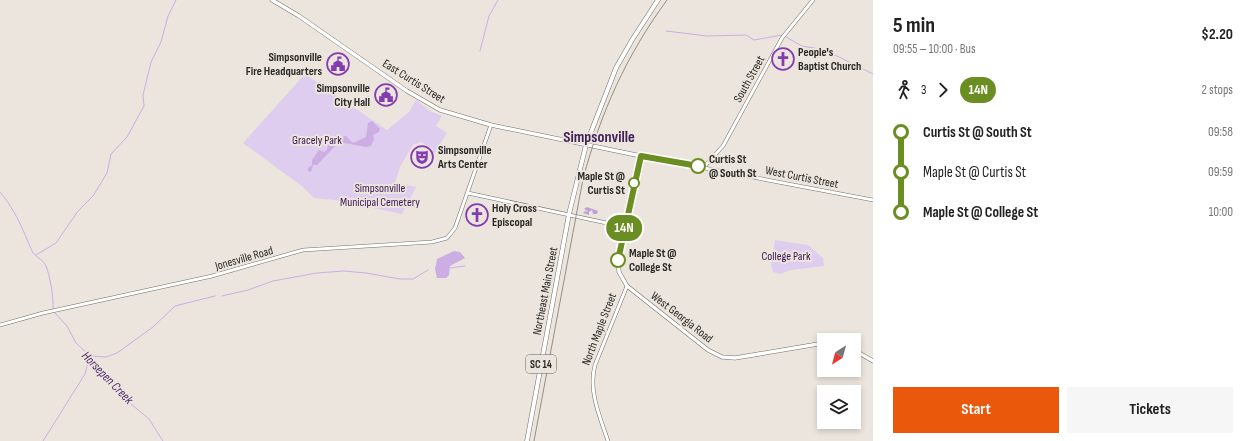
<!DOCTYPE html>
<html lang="en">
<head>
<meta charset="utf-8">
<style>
	:root { --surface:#fff; --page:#f6f6f6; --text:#222; --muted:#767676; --accent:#ea580c }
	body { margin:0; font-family:"Sofia Sans Condensed",sans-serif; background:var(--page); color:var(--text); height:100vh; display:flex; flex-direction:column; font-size:15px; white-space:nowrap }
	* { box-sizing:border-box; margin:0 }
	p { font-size:13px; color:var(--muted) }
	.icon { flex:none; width:22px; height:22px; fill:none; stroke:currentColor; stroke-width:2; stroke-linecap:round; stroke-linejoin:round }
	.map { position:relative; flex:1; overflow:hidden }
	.sheet { display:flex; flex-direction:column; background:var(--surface); width:380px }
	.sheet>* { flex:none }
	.badge { padding:0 8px; border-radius:13px; font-size:14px; line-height:26px }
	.needle { width:26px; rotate:216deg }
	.tools { position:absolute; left:817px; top:333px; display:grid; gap:8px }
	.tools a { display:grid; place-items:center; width:44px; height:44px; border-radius:0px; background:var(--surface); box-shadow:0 2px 6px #0003; font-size:20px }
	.map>.badge { position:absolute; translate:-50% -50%; box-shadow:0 0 0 2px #fff }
	.legs { display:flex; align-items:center; gap:6px; height:44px; padding:0 20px; font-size:13px }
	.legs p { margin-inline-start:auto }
	.overview { display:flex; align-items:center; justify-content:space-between; height:68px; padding:0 20px }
	h1 { font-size:22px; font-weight:700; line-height:30px }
	.cta { display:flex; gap:8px; margin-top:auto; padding:8px 20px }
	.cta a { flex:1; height:46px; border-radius:0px; background:var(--accent); color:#fff; font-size:16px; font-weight:700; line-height:46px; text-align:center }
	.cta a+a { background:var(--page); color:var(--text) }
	ul { padding:0 20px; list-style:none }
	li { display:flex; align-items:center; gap:14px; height:40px; font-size:15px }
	li i { display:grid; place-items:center; width:6px; height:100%; margin:0 5px; background:currentColor }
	li i::after { content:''; width:10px; height:10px; margin:-5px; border:3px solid; border-radius:50%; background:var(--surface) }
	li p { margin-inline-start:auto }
	li:first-child i { background:linear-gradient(#0000 50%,currentColor 0) }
	li:last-child i { background:linear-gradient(currentColor 50%,#0000 0) }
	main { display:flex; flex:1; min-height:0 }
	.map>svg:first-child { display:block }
	.green { fill:#dfcdef }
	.forest { fill:#bea1d7 }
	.water { fill:#ccaee5 }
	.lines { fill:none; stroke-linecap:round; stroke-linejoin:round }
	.stream { stroke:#ccaee5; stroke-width:1 }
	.tertiary-casing { stroke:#736e67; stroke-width:4 }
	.secondary-casing { stroke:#736e67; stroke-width:4.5 }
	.primary-casing { stroke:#736e67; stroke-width:5 }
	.tertiary { stroke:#fff; stroke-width:3 }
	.secondary { stroke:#fff; stroke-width:3.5 }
	.primary { stroke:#fff; stroke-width:4 }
	.rail { stroke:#928e88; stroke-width:1 }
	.line-1-casing { stroke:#fff; stroke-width:9 }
	.line-1 { stroke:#6b8e23; stroke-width:6 }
	.stop-1-dot { fill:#fff; stroke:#6b8e23; stroke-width:2 }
	.labels { text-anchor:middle; stroke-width:4; stroke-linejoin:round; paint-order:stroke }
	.shield { fill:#ebe5dd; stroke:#64615c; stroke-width:1 }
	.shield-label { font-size:11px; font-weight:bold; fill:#2a2825 }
	.poi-label { font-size:12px; font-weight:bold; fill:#2a2825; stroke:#ebe5dd; text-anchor:start }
	.street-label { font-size:12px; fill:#2a2825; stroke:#ebe5dd }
	.park-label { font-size:12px; fill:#3d1555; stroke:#ebe5dd }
	.stop-label { font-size:12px; font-weight:bold; fill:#2a2825; stroke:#ebe5dd; text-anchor:start }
	.water-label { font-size:13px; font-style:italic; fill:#522c6d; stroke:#ebe5dd }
	.district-label { font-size:16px; font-weight:bold; fill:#411f57; stroke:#ebe5dd }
</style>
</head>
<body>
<main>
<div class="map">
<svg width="873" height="441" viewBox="0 0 873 441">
	<rect width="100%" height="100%" fill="#ebe5dd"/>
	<path class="green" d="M 305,74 L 387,130 L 409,112 L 416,100 L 430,111 L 442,116 L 436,126 L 447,133 L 432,157 L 429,156 L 433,149 L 421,142 L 413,145 L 400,167 L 395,183 L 416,187 L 402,214 L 334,200 L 314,198 L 303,187 L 243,143 Z
		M 775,240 L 808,245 L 823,258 L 824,266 L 790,270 L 781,274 L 773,272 L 771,264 Z"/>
	<path class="forest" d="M 587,207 L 598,211 L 597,214 L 593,214 L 592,210 L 589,212 L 589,215 L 583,213 L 585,211 L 589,212 L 584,209 Z"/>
	<path class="water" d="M 372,121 L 380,129 L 379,132 L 373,135 L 374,139 L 371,146 L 366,147 L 339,142 L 317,165 L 313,165 L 311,172 L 308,171 L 308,168 L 312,165 L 312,160 L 319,150 L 324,152 L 327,150 L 328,143 L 332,137 L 346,136 L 353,143 L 366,137 L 368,123 Z
		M 454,251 L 460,252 L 465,258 L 450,266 L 449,275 L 446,278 L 437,278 L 435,269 L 437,259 Z"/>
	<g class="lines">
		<path class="stream" d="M 666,31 L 707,36 L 746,35 L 754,40 L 782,35
			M 786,37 L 802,46 L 825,50 L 873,74
			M 480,51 L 489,16 L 498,0
			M 0,192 C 15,209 23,230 32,251 C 35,257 43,259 46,266 C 50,276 54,298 53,309
			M 36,255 L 56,243 L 78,211 L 93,196 L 107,173 L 111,154 L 127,137 L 144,106 L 143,95 L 151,62 L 161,42 L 168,16 L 176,0
			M 450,268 L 465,266
			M 222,296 L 248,290 L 273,281 L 317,273 L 344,271 L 366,273 L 400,279 L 413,279 L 428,270
			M 55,313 L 67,326 L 76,343 L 89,355
			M 90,356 L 106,357 L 117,353 L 153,327 L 175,306 L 215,296
			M 89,357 L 131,404 L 149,419 L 163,441
			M 43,441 L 85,374 L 89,358"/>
		<g class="tertiary-casing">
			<path id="tertiary" d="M 641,156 L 873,200
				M 704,167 L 723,146 L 782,38 L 813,0
				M 468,193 L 625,227
				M 0,325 L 43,313 L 212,276 L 303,250 L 432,242 L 447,238 L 455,228 L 491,125
				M 608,441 C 600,417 588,391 595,365 L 627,286"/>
		</g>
		<g class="secondary-casing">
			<path id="secondary" d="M 272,0 L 299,16 L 407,91 L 440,110 L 491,125 L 641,156 L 618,256 L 619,272 L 627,286 L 708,350 L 722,357 L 735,358 L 824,343
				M 854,350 L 873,361"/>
		</g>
		<g class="primary-casing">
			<path id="primary" d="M 527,441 L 569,214 L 586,145 L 616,68 L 632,40 L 658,0"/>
		</g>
		<use href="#tertiary" class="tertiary"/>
		<use href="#secondary" class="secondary"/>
		<use href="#primary" class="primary"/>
		<path class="rail" d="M 534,441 L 583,179 C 601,112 626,56 667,0"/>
	</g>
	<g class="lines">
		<g class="line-1-casing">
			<path id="line-1" d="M 618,260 L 641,156 L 698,166"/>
		</g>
		<use href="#line-1" class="line-1"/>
	</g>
	<defs>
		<g id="church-ring" transform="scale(1.15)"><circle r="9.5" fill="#ebe5dd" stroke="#833db1" stroke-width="1.5"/><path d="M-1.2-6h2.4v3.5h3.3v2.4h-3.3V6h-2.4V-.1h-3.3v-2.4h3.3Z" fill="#833db1"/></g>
		<g id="civic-ring" transform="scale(1.15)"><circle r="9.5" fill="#ebe5dd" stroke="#833db1" stroke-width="1.5"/><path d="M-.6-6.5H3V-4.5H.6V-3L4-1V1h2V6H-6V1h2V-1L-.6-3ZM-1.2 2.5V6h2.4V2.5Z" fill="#833db1"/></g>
		<g id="theatre-ring" transform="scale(1.15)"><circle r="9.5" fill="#ebe5dd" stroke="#833db1" stroke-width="1.5"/><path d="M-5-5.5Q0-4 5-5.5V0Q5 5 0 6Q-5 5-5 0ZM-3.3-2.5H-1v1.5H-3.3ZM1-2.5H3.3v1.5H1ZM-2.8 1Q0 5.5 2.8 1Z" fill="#833db1"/></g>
	</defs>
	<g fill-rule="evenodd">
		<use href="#church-ring" x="783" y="59"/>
		<use href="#civic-ring" x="338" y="64"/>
		<use href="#civic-ring" x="386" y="95"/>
		<use href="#theatre-ring" x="422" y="157"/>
		<use href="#church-ring" x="477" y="215"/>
	</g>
	<g class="stop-1-dot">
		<circle cx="698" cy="166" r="7"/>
		<circle cx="634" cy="183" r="5"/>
		<circle cx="618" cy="260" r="7"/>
	</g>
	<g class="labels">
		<rect class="shield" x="526" y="355" width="30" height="18" rx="3"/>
		<g class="shield-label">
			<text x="541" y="368">SC 14</text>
		</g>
		<g class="poi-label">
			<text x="798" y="56">People's<tspan x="798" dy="14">Baptist Church</tspan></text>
			<text x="322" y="61" text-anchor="end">Simpsonville<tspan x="322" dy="14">Fire Headquarters</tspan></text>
			<text x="370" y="92" text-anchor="end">Simpsonville<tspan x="370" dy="14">City Hall</tspan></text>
			<text x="438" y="154">Simpsonville<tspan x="438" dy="14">Arts Center</tspan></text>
			<text x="492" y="212">Holy Cross<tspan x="492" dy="14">Episcopal</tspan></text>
		</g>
		<g class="street-label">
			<text transform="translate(749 79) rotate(-61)" y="4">South Street</text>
			<text transform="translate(414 81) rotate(32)" y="4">East Curtis Street</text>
			<text transform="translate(802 177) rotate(11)" y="4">West Curtis Street</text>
			<text transform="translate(244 258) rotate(-16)" y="4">Jonesville Road</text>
			<text transform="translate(545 291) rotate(-79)" y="4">Northeast Main Street</text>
			<text transform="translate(682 317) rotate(38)" y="4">West Georgia Road</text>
			<text transform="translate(599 329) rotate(-69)" y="4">North Maple Street</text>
		</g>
		<g class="park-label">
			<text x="317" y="144">Gracely Park</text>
			<text x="380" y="192">Simpsonville<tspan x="380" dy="14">Municipal Cemetery</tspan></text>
			<text x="786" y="260">College Park</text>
		</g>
		<g class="stop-label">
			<text x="709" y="163">Curtis St<tspan x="709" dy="14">@ South St</tspan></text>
			<text x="625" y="180" text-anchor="end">Maple St @<tspan x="625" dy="14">Curtis St</tspan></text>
			<text x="629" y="257">Maple St @<tspan x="629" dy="14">College St</tspan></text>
		</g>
		<g class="water-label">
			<text transform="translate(108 377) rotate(46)" y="5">Horsepen Creek</text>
		</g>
		<g class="district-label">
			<text x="599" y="142">Simpsonville</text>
		</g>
	</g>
</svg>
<div class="tools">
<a><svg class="needle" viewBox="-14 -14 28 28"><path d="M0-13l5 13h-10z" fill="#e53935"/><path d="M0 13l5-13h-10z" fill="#767676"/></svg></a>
<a><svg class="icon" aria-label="layers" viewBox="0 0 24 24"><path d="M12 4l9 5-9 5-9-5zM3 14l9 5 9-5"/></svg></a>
</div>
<b class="badge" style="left:624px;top:228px;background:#6b8e23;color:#fff">14N</b>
</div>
<section class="sheet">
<div class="overview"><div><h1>5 min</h1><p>09:55 – 10:00 · Bus</p></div><b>$2.20</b></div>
<div class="legs"><svg class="icon" aria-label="walk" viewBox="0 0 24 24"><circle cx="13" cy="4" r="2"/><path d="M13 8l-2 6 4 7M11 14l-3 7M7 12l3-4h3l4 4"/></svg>3<svg class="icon" aria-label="forward" viewBox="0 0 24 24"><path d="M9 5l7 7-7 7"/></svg><b class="badge" style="background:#6b8e23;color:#fff">14N</b><p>2 stops</p></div>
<ul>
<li><i style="color:#6b8e23"></i><b>Curtis St @ South St</b><p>09:58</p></li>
<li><i style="color:#6b8e23"></i><span>Maple St @ Curtis St</span><p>09:59</p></li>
<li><i style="color:#6b8e23"></i><b>Maple St @ College St</b><p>10:00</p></li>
</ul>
<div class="cta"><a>Start</a><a>Tickets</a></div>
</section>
</main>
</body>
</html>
